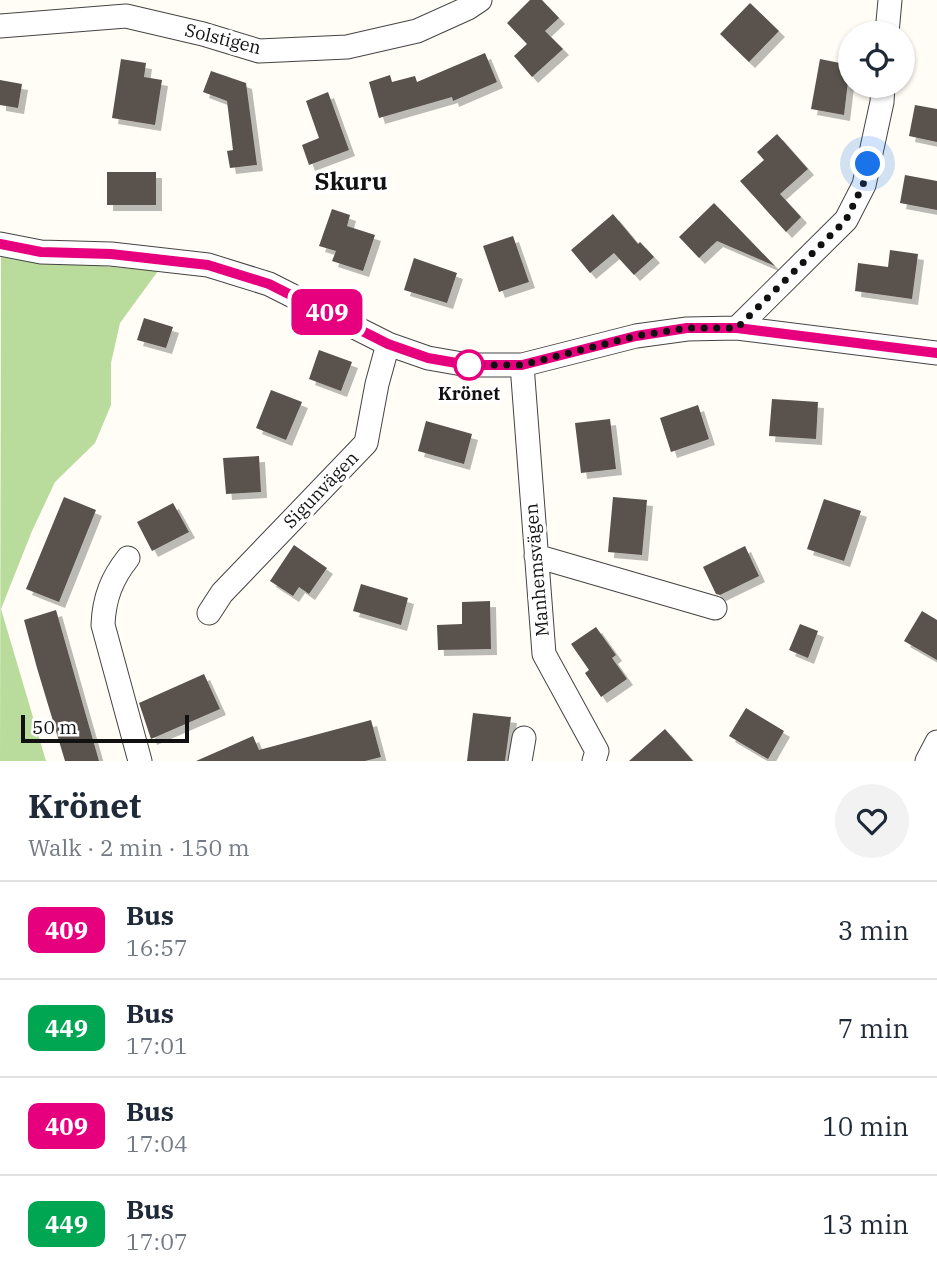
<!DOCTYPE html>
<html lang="en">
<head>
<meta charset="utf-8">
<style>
	:root { --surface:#fff; --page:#f2f2f3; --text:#1f2937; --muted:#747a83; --line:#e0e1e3 }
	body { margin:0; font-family:"IBM Plex Serif",serif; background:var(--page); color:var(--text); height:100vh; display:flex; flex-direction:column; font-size:26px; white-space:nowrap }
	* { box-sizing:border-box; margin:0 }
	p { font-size:23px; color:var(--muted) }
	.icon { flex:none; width:38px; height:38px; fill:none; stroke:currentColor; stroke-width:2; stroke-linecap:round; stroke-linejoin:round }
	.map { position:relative; height:761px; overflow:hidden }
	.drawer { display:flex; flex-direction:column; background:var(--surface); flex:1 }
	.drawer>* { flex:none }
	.badge { padding:0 14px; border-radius:10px; font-size:24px; line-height:46px }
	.buttons { position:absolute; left:838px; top:21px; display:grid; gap:14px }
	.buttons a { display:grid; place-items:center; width:77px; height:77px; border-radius:50%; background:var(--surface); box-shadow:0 2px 5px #0004; font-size:35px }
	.scale { position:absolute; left:21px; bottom:18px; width:168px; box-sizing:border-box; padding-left:7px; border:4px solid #111; border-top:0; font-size:19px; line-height:24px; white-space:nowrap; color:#111; -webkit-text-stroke:5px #fff; paint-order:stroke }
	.you { position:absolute; width:35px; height:35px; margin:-18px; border:5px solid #fff; border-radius:50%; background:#1a73e8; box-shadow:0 0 0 10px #1a73e833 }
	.map>.badge { position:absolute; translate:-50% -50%; box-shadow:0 0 0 4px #fff }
	.round { display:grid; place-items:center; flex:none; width:74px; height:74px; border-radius:37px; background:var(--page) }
	.summary { display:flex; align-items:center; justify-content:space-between; height:119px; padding:0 28px }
	h1 { font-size:33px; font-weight:700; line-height:52px }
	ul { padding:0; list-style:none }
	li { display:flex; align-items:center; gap:21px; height:98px; padding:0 28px; border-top:2px solid var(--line) }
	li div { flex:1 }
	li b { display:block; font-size:26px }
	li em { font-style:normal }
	li .badge { min-width:77px; font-weight:700; text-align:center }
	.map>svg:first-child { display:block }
	.forest { fill:#b9dc9c }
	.building { fill:#5a524d; filter:url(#shadow) }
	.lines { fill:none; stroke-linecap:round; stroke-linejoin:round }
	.minor-casing { stroke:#444; stroke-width:25 }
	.minor { stroke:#fff; stroke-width:23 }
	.line-casing { stroke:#fff; stroke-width:16 }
	.line { stroke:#e6007e; stroke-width:10 }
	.walk { stroke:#111; stroke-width:7; stroke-dasharray:0 12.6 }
	.stop-dot { fill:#fff; stroke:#e6007e; stroke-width:3.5 }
	.labels { text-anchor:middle; stroke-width:7; stroke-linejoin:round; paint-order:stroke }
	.street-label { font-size:18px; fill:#111; stroke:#fff }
	.stop-label { font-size:18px; font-weight:bold; fill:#111; stroke:#fff }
	.district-label { font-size:24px; font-weight:bold; fill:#111; stroke:#fff }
</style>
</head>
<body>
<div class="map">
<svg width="937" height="761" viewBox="0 0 937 761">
	<defs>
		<filter id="shadow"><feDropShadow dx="6" dy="6" stdDeviation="0" flood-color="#0004"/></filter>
	</defs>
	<rect width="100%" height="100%" fill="#fffdf5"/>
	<path class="forest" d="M 1,257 L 158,271 L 120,323 L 111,363 L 111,405 L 95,443 L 55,482 L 32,531 L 1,609 L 46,761 L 0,761 Z"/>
	<path class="building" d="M 530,0 L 542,0 L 559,18 L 545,31 L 563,49 L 532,77 L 514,56 L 527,44 L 507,23 Z
		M 750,3 L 779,31 L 749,62 L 720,34 Z
		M 485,53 L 497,82 L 453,101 L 452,97 L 379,118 L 369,82 L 390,75 L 392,82 L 415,76 L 417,82 Z
		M 121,59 L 146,63 L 144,77 L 162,80 L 155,125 L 112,118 Z
		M 820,59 L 850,65 L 844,115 L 811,109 Z
		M 211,71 L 246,83 L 257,165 L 230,168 L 227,151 L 233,150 L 227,101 L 203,92 Z
		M 0,80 L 22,84 L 18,108 L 0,105 Z
		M 328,92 L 349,150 L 309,165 L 302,145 L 319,138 L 306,101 Z
		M 915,105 L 937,109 L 937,142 L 909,136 Z
		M 777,134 L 808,169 L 780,194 L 801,217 L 786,232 L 740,181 L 764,160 L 757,152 Z
		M 107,172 L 156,172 L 156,205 L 107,205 Z
		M 905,175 L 937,181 L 937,210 L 900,203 Z
		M 714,203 L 775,266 L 717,241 L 699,258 L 679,237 Z
		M 332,209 L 350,215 L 347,226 L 375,235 L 363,271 L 332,261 L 336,251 L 319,246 Z
		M 613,214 L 638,244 L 640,242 L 654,257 L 634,275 L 614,253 L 590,273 L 571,250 Z
		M 513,236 L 529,282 L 499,292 L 483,246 Z
		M 890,250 L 918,254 L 912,299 L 855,291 L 858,263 L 888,267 Z
		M 414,258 L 457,273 L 447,303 L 404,290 Z
		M 144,318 L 173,327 L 166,348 L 137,340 Z
		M 319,350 L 352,362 L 341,391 L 309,379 Z
		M 271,390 L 302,402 L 286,440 L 256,428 Z
		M 772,399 L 818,402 L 816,439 L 769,436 Z
		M 698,405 L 709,439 L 671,452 L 660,418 Z
		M 610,419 L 616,469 L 581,473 L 575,423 Z
		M 426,421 L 472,434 L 464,464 L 418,451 Z
		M 259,456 L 261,492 L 226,494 L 223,458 Z
		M 64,497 L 96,510 L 59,602 L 26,589 Z
		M 613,497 L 647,500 L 642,555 L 608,552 Z
		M 824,499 L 861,511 L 844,561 L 807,549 Z
		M 173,503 L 189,532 L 152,551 L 137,522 Z
		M 294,545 L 327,568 L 309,594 L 299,587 L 293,596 L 270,581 Z
		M 745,546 L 759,576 L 720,595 L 716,594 L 703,567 Z
		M 361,584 L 408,598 L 401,625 L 353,611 Z
		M 490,601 L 491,649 L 438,650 L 437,625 L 462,624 L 462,602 Z
		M 56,610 L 81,698 L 99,761 L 65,761 L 37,668 L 24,620 Z
		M 922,611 L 937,620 L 937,660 L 904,641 Z
		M 800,624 L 818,631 L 808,658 L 789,650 Z
		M 596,627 L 616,655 L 612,658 L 627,679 L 601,697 L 585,673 L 589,670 L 571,644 Z
		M 204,674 L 220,709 L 151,739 L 139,703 Z
		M 746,708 L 784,731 L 768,759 L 729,736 Z
		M 473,713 L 511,717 L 505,761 L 467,761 Z
		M 371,720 L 381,757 L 365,761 L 196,761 L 253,736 L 259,750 Z
		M 665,729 L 693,761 L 629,761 Z"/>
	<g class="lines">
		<g class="minor-casing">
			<path id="minor" d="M 0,26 L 126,16 L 203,34 L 259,51 L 347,47 L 417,31 L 468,8 L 480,0
				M 887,33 L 890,0
				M 0,244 L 41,252 L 111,254 L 208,265 L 269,284 L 388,344 L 428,358 L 468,365 L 522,365 L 636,336 L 687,329 L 737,328 L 937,353
				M 737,328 L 846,220 L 864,185 L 882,102 L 883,86
				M 522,365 L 544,654 L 597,751 L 594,761
				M 536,556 L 715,608
				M 128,558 C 112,578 104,598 103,625 L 140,761
				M 209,613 L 222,593 L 366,443 L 377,384 L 388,344
				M 520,761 L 524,738
				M 927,761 L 937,742"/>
		</g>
		<use href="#minor" class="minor"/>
	</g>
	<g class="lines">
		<g class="line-casing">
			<path id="line" d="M 0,244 L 41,252 L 111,254 L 208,265 L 269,284 L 388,344 L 428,358 L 468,365 L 522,365 L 636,336 L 687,328 L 737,328 L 937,353"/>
		</g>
		<use href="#line" class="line"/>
		<path class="walk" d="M 469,365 L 522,365 L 636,336 L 687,328 L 737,328 L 846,220 L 863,185 L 868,164"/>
	</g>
	<circle class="stop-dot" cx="469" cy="365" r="14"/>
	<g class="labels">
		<g class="street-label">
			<text transform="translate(223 39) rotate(14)" y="6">Solstigen</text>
			<text transform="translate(321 490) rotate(-46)" y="6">Sigunvägen</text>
			<text transform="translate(537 570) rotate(-95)" y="6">Manhemsvägen</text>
		</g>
		<g class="stop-label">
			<text x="469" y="400">Krönet</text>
		</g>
		<g class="district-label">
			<text x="351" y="190">Skuru</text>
		</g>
	</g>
</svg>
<div class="buttons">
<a><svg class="icon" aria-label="locate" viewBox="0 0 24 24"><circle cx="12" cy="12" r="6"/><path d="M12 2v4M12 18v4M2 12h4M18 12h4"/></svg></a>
</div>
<div class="scale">50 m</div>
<div class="you" style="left:868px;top:164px"></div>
<b class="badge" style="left:327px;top:312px;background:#e6007e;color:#fff">409</b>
</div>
<section class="drawer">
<div class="summary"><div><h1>Krönet</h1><p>Walk · 2 min · 150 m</p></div><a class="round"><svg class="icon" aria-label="heart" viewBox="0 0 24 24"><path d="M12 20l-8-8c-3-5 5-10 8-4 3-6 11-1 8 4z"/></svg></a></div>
<ul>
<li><span class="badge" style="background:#e6007e;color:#fff">409</span><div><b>Bus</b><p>16:57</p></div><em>3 min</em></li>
<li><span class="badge" style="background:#00a651;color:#fff">449</span><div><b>Bus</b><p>17:01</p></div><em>7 min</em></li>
<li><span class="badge" style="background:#e6007e;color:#fff">409</span><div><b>Bus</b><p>17:04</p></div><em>10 min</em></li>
<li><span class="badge" style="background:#00a651;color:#fff">449</span><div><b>Bus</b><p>17:07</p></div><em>13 min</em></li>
</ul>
</section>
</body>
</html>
